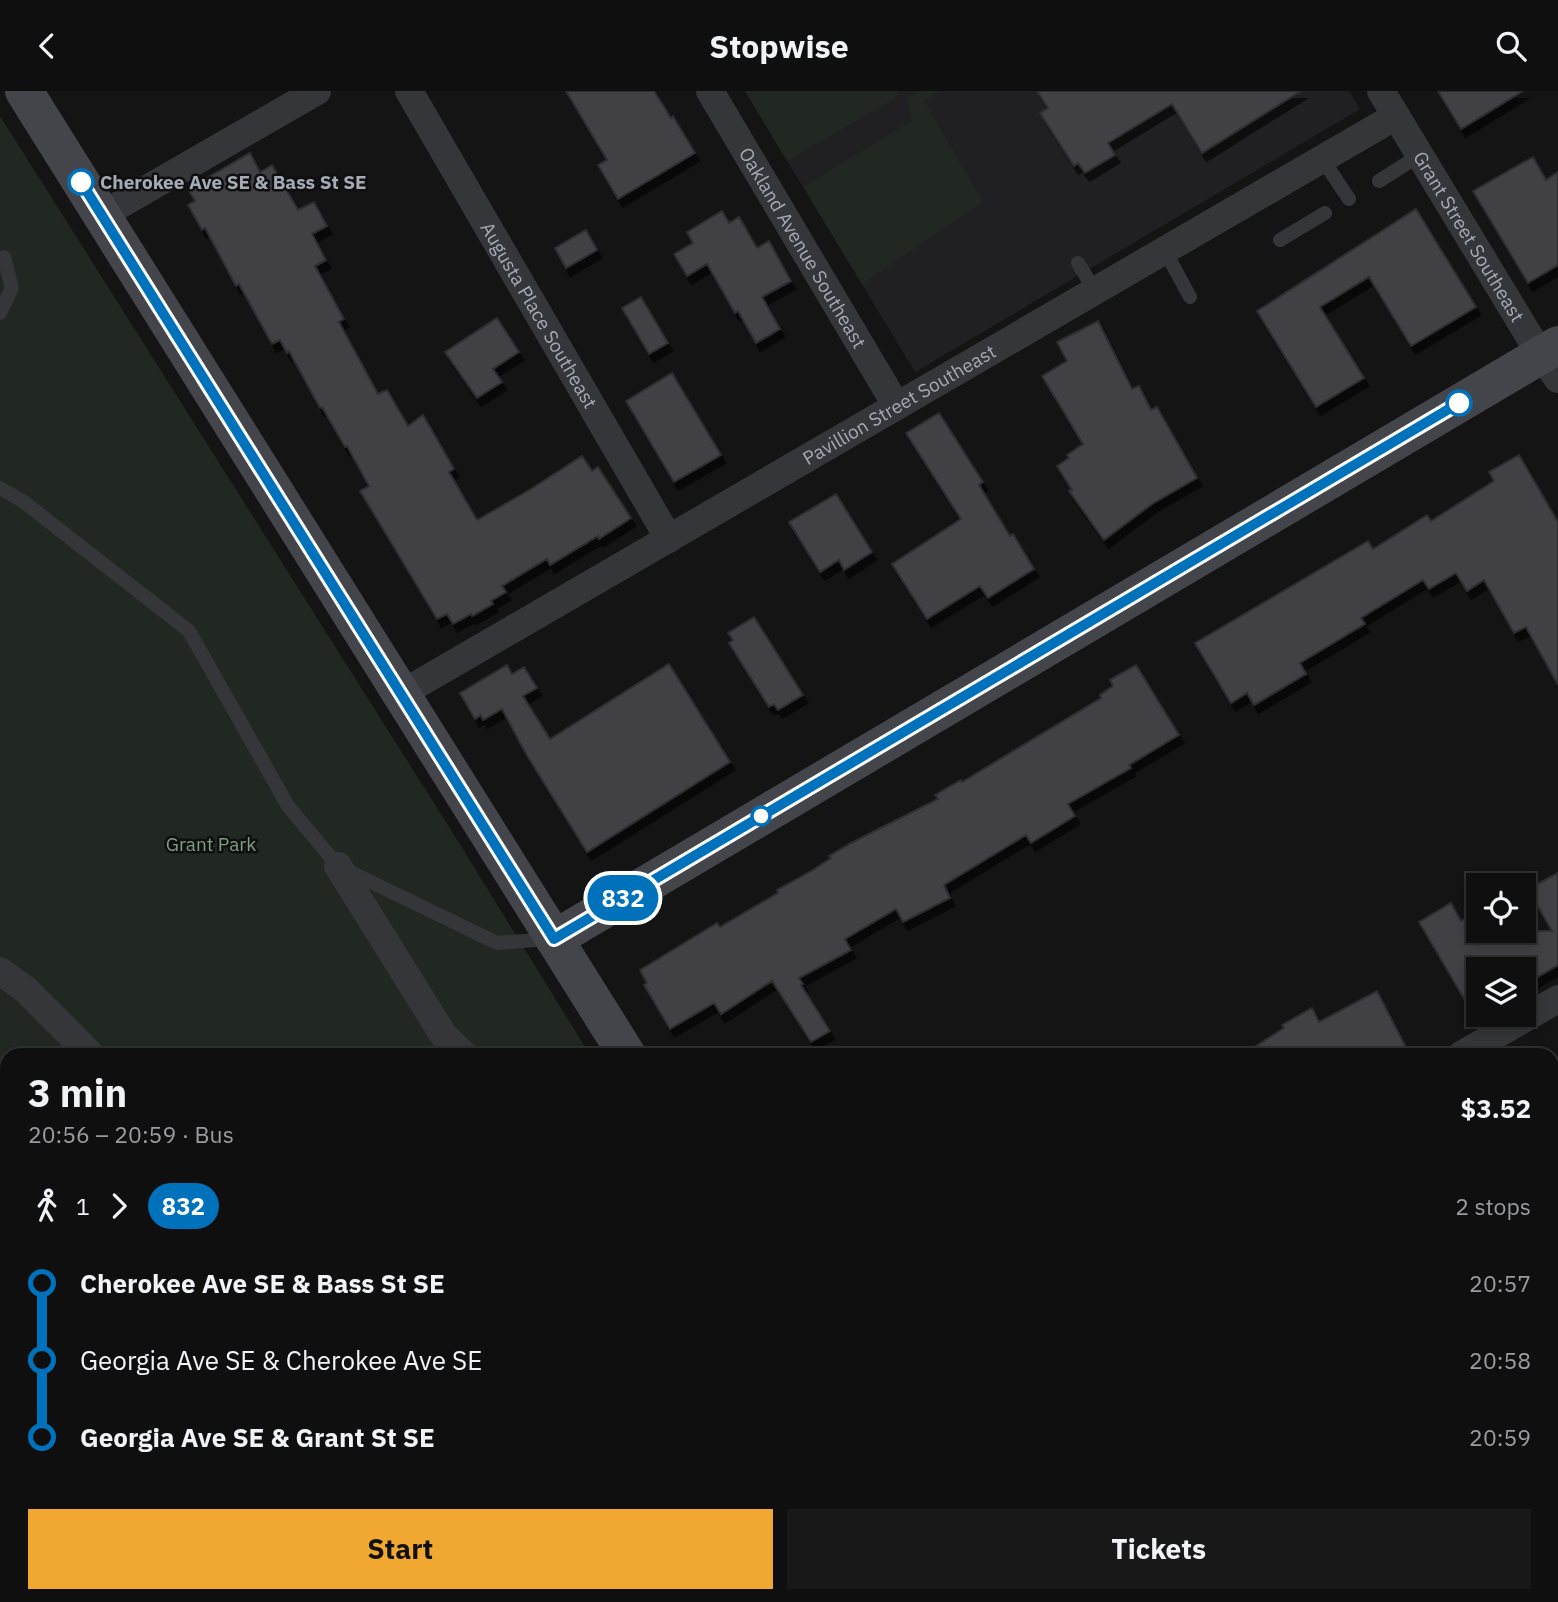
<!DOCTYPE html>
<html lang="en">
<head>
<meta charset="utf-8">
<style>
	:root { --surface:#0f0f10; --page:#181819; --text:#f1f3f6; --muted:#9b9c9f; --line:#2f2f30; --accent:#f0a831 }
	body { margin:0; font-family:"IBM Plex Sans",sans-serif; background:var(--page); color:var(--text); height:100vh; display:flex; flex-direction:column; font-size:26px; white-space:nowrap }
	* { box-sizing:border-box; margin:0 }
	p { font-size:23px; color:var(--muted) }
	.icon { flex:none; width:38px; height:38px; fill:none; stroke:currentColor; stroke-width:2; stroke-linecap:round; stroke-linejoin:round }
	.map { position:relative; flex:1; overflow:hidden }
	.side { position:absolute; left:0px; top:957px; width:1559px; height:555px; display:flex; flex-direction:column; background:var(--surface); border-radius:21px 21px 0 0; box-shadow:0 4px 10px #0003,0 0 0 2px var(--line) }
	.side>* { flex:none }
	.badge { padding:0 14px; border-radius:23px; font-size:24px; line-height:46px }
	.buttons { position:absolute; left:1466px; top:782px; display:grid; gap:14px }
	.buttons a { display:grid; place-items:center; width:70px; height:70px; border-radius:0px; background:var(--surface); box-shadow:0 4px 10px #0003,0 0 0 2px var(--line); font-size:35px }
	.map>.badge { position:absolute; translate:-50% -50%; box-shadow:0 0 0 4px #fff }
	.legs { display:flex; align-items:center; gap:10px; height:77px; padding:0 28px; font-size:23px }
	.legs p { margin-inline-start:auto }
	.headline { display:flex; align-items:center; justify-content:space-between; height:119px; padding:0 28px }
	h1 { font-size:38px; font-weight:700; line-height:52px }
	.cta { display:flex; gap:14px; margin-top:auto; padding:14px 28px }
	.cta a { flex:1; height:80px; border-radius:0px; background:var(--accent); color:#111; font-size:28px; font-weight:700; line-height:80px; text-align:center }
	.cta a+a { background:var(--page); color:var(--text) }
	ul { padding:0 28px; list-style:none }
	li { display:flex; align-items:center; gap:24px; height:77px; font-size:26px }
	li i { display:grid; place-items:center; width:10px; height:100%; margin:0 9px; background:currentColor }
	li i::after { content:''; width:18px; height:18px; margin:-9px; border:5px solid; border-radius:50%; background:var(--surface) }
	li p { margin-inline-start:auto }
	li:first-child i { background:linear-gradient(#0000 50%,currentColor 0) }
	li:last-child i { background:linear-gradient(currentColor 50%,#0000 0) }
	header { display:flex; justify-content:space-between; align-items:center; height:91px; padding:0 28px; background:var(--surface); font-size:32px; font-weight:700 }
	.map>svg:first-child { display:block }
	.built { fill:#202022 }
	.green { fill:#202821 }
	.building { fill:#404145; stroke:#2e2e31; stroke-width:2; filter:url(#shadow) }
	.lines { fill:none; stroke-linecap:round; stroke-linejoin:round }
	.lane { stroke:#35363a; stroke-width:14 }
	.street { stroke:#35363a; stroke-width:28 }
	.secondary { stroke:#43454a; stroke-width:38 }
	.line-1-casing { stroke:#fff; stroke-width:16 }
	.line-1 { stroke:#0072bc; stroke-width:10 }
	.stop-1-dot { fill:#fff; stroke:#0072bc; stroke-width:3.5 }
	.labels { text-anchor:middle; stroke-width:5; stroke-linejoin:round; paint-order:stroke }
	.stop-label { font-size:19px; font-weight:bold; fill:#a5abb6; stroke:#0f0f10; text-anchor:start }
	.street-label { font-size:19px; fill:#a5abb6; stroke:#0f0f10 }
	.park-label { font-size:19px; fill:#7ca17d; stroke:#0f0f10 }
</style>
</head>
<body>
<header><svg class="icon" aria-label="back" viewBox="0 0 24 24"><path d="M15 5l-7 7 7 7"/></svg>Stopwise<svg class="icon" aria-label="search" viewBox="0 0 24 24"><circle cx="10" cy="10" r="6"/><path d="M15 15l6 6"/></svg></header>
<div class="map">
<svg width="1558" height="1511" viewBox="0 0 1558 1511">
	<defs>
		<filter id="shadow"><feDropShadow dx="4.5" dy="8" stdDeviation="0" flood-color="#0009"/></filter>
	</defs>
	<rect width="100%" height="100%" fill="#141415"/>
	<path class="built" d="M 745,0 L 1349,0 L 1360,18 L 915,281 Z"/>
	<path class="green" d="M 745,0 L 901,0 L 894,8 L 787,70 Z
		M 919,0 L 940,0 L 924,10 L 983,111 L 862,193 L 803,96 L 912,30 L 907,7 Z
		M 0,25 L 456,747 L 590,964 L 7,964 L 7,1505 L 927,1505 L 931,1511 L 0,1511 Z"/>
	<path class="building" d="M 566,0 L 654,0 L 671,27 L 673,25 L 695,62 L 618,108 L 598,74 L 607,69 Z
		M 1037,0 L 1301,0 L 1202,62 L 1172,13 L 1108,52 L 1115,64 L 1085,82 L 1078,72 L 1074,75 L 1040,22 L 1048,17 Z
		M 1438,0 L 1523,0 L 1461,38 Z
		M 250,62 L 260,81 L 272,74 L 298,119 L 314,111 L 327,135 L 312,143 L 326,169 L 315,175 L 344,228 L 339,231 L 378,303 L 387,299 L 408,335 L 423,324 L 454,378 L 449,381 L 477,429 L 531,398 L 582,365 L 592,380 L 598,376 L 631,427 L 599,448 L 598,445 L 550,474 L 547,468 L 502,495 L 506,501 L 491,510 L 493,513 L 472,525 L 471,523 L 453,533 L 447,523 L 437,528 L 360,400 L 369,395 L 347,355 L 345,356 L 322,316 L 320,317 L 289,260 L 287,262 L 280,249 L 272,253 L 239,193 L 236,195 L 205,137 L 202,139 L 188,114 L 195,110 L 188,98 Z
		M 1533,66 L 1546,89 L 1558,81 L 1558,174 L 1528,192 L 1473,100 Z
		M 1416,118 L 1476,216 L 1411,255 L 1369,186 L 1320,216 L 1364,287 L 1316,316 L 1257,220 Z
		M 722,120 L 729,132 L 739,126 L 757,157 L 769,150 L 791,190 L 762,206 L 780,238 L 756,252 L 738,220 L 735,222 L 707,173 L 687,185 L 674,163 L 693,152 L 687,141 Z
		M 586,139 L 597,159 L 566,177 L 555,157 Z
		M 641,206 L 668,252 L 649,263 L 622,217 Z
		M 497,227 L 519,261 L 493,278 L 502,291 L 477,307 L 445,261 Z
		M 1098,230 L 1132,298 L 1139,295 L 1151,319 L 1157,316 L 1197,387 L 1152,413 L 1104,449 L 1069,400 L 1072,399 L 1057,375 L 1069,367 L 1067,364 L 1083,353 L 1042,285 L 1067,270 L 1057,251 Z
		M 672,282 L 721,364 L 674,391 L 626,310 Z
		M 939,322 L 983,391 L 979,394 L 1010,445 L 1013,443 L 1034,478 L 988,507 L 980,495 L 927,528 L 892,473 L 961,428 L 906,342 Z
		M 1519,364 L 1558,431 L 1558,594 L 1526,536 L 1514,542 L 1484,489 L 1467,500 L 1456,482 L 1429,498 L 1423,489 L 1361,527 L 1365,533 L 1300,572 L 1306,583 L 1254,614 L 1247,602 L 1231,612 L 1195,552 L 1368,450 L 1373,458 L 1427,424 L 1431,430 L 1494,390 L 1489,381 Z
		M 836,403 L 872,461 L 844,479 L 839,469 L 820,481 L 789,431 Z
		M 754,526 L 803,604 L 778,619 L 774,613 L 769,616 L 729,552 L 733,549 L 728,542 Z
		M 669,573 L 730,671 L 587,761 L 526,663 L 502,618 L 483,629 L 481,624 L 475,628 L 460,602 L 507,574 L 512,583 L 524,576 L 537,597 L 523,605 L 550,648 Z
		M 1136,574 L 1179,644 L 1129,674 L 1131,677 L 1068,713 L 1075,725 L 1031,752 L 1026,744 L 944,794 L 950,807 L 903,831 L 896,818 L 845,848 L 851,859 L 799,887 L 803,893 L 801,894 L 830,940 L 811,951 L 772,890 L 721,923 L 714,912 L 670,938 L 644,894 L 647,892 L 640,879 L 717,832 L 720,836 L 778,802 L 777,799 L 813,779 L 831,767 L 829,765 L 853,751 L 938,708 L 935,704 L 961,689 L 962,691 L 1101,607 L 1100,604 L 1113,595 L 1110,589 Z
		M 1558,782 L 1558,874 L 1524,894 L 1524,878 L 1479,878 L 1479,933 L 1419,831 L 1451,812 L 1461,830 L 1479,820 L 1479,840 L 1552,840 L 1528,798 Z
		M 1377,900 L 1410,964 L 1242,964 L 1284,937 L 1282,934 L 1312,917 L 1319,931 Z"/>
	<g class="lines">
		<path class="lane" d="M 1323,69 L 1349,108
			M 1379,90 L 1420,64
			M 1280,149 L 1325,122
			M 1165,160 L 1190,206
			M 1078,172 L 1095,200
			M 0,222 L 12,197 L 4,166
			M 0,397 L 24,411 L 189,540 L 288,715 L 338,775 L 497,852 L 549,848"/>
		<g class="street">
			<path id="s1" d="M 409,0 L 669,448"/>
			<path id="s2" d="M 710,0 L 896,314"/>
			<path id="s3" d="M 1381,0 L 1540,263 L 1558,288"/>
			<path d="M 102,124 L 317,0"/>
			<path id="s4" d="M 401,603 L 1396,25"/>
			<path d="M 338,775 L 444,945 L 464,964"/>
			<path d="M 0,880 L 25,898 L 91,964"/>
			<path d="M 1461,964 L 1558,908"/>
			<path d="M 0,1346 L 7,1341"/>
			<path d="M 420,1505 L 426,1511"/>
			<path d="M 1542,1505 L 1545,1511"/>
		</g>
		<path class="secondary" d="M 24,0 L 627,964
			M 554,848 L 1558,254
			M 965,1505 L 969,1511"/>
	</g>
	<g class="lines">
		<g class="line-1-casing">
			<path id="line-1" d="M 81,91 L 554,848 L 1459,312"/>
		</g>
		<use href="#line-1" class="line-1"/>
	</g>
	<g class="stop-1-dot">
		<circle cx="81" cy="91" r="12"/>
		<circle cx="1459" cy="312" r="12"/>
		<circle cx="761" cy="725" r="9"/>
	</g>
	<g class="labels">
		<g class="stop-label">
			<text x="100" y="98">Cherokee Ave SE &amp; Bass St SE</text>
		</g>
		<g class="street-label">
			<text dy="7" stroke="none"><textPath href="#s3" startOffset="170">Grant Street Southeast</textPath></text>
			<text dy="7" stroke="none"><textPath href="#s2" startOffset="182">Oakland Avenue Southeast</textPath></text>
			<text dy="7" stroke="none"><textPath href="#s1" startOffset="259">Augusta Place Southeast</textPath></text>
			<text dy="7" stroke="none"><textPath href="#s4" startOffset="576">Pavillion Street Southeast</textPath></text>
		</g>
		<g class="park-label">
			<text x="211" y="760">Grant Park</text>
		</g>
	</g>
</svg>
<div class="buttons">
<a><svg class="icon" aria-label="locate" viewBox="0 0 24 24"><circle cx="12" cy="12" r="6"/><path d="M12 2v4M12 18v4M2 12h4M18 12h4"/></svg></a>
<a><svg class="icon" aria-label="layers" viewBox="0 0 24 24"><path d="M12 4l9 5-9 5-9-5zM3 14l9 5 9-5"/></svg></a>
</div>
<b class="badge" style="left:623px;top:807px;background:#0072bc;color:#fff">832</b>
<section class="side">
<div class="headline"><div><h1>3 min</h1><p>20:56 – 20:59 · Bus</p></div><b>$3.52</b></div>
<div class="legs"><svg class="icon" aria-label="walk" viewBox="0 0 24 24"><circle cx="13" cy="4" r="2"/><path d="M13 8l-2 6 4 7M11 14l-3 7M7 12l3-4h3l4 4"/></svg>1<svg class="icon" aria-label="forward" viewBox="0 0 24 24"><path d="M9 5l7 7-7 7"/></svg><b class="badge" style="background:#0072bc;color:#fff">832</b><p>2 stops</p></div>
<ul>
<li><i style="color:#0072bc"></i><b>Cherokee Ave SE &amp; Bass St SE</b><p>20:57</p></li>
<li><i style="color:#0072bc"></i><span>Georgia Ave SE &amp; Cherokee Ave SE</span><p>20:58</p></li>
<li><i style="color:#0072bc"></i><b>Georgia Ave SE &amp; Grant St SE</b><p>20:59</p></li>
</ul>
<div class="cta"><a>Start</a><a>Tickets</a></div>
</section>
</div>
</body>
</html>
